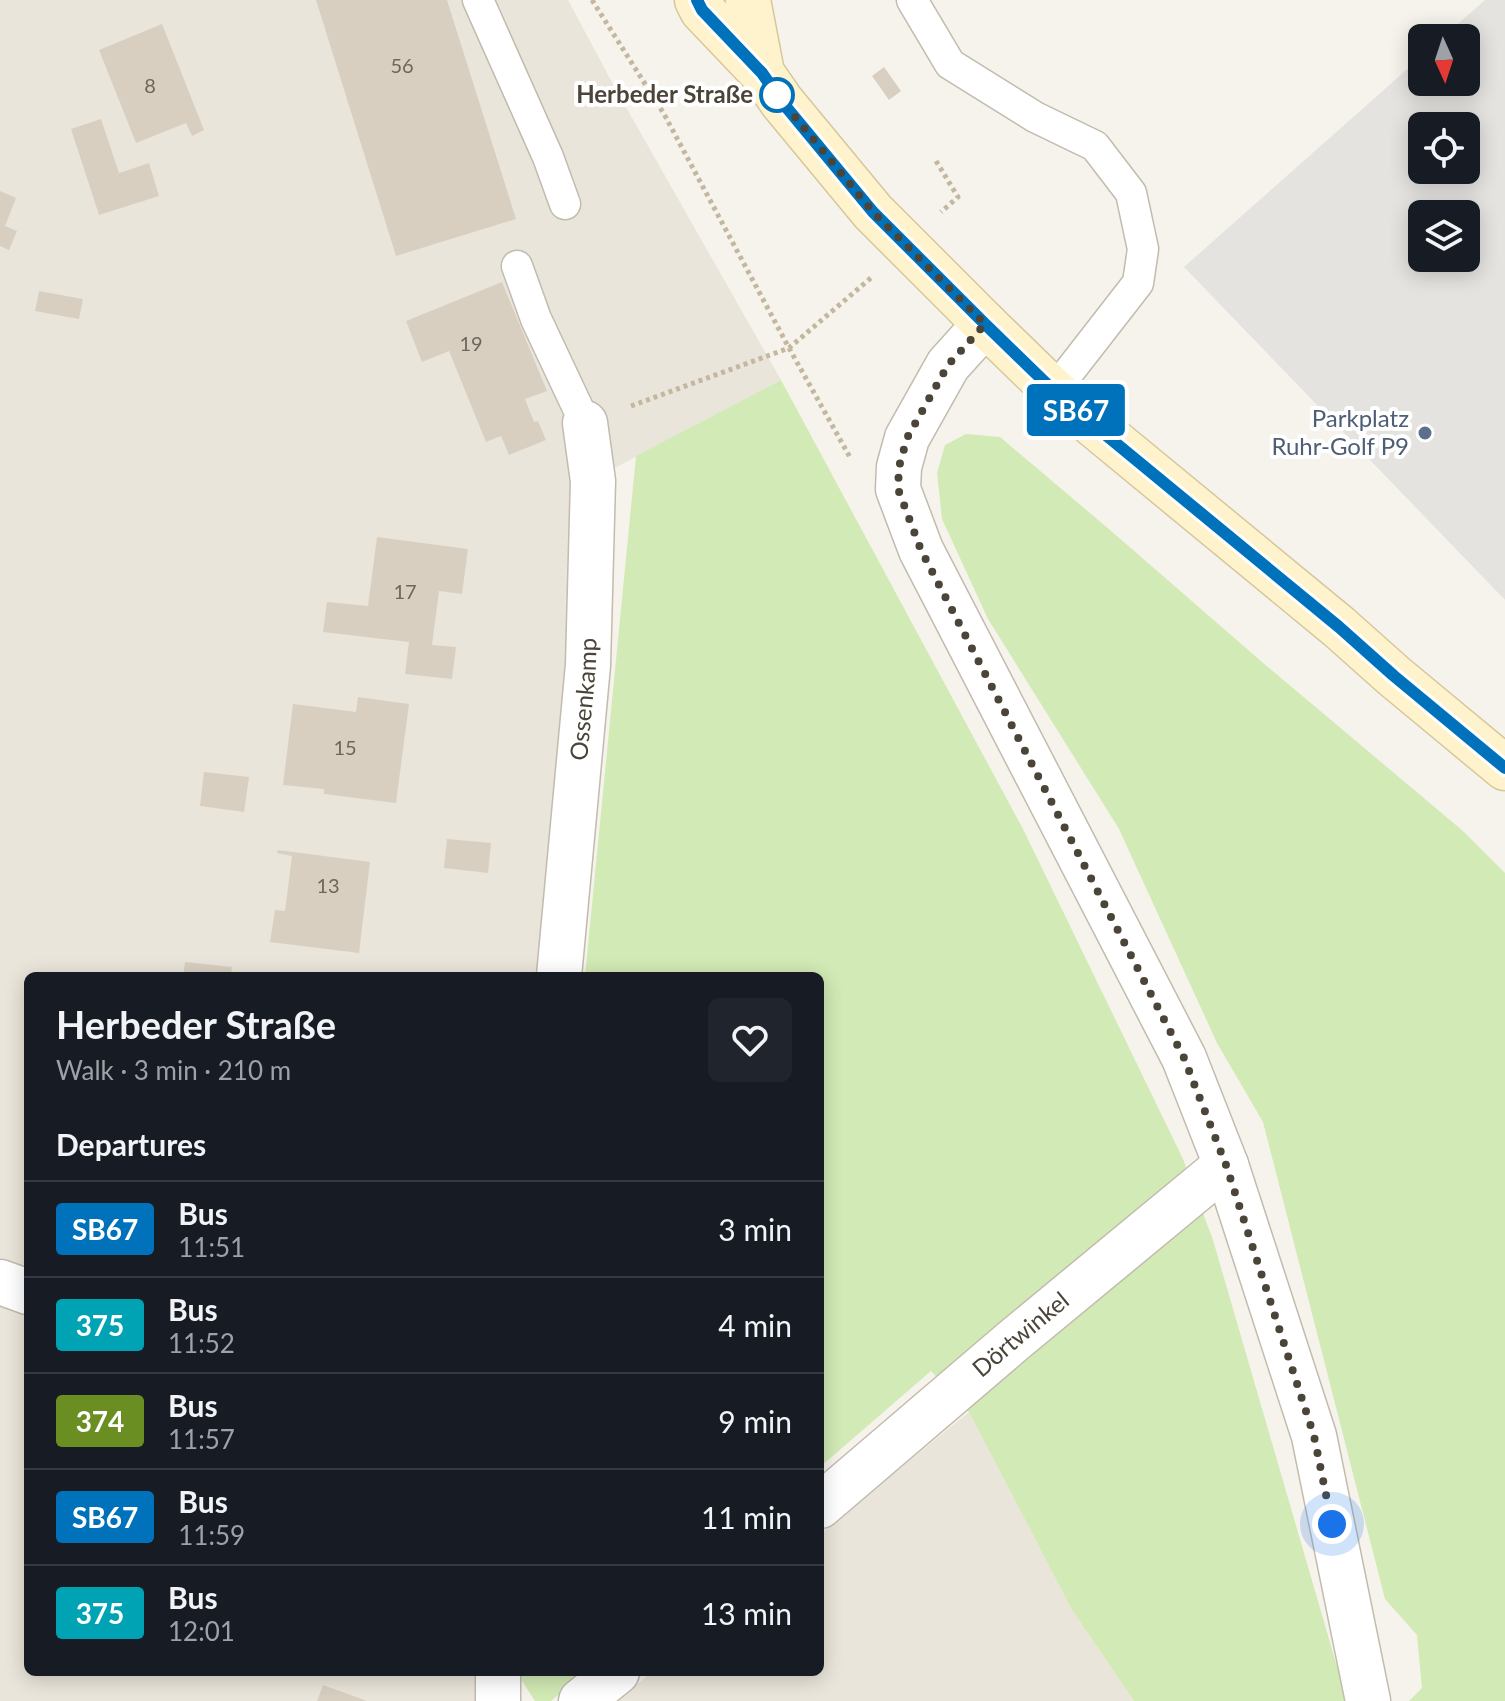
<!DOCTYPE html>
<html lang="en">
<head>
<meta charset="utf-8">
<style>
	:root { --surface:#171b24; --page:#20242c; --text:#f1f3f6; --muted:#9ea1a6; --line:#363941 }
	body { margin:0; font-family:Lato,sans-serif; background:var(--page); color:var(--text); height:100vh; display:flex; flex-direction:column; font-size:30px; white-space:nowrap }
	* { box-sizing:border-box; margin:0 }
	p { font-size:26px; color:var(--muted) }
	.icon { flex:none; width:44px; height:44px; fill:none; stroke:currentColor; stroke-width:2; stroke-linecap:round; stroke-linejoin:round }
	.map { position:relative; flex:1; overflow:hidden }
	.panel { position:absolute; left:24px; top:972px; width:800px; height:704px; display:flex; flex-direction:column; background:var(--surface); border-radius:12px; box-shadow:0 4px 20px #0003 }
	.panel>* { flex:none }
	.badge { padding:0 16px; border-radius:6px; font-size:28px; line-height:52px }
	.needle { width:52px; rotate:177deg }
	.tools { position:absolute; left:1408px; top:24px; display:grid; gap:16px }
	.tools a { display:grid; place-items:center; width:72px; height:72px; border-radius:12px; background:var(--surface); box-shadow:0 4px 20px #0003; font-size:40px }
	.you { position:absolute; width:40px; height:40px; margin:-20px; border:6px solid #fff; border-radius:50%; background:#1a73e8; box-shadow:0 0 0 12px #1a73e833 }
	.map>.badge { position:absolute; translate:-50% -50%; box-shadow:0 0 0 4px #fff }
	h2 { padding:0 32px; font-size:30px; line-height:72px }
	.round { display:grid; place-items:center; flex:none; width:84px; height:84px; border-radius:12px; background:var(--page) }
	.head { display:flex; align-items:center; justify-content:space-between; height:136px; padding:0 32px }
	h1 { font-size:38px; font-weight:700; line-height:60px }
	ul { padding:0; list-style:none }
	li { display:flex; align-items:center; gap:24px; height:96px; padding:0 32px; border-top:2px solid var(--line) }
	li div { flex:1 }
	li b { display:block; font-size:30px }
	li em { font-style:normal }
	li .badge { min-width:88px; font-weight:700; text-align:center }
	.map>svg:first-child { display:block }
	.residential { fill:#eae5da }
	.green { fill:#d2eab5 }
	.parking { fill:#e5e3e0; fill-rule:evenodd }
	.building { fill:#d8cfc1 }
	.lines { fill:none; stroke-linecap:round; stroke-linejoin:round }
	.lane-casing { stroke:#c2bbae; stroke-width:33 }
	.street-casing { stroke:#c2bbae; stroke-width:47 }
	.secondary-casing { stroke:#d6c79b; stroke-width:47 }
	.path { stroke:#c4b79f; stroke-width:5; stroke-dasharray:4 4; stroke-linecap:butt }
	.lane { stroke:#fff; stroke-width:30 }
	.street { stroke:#fff; stroke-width:44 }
	.secondary { stroke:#fff3cd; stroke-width:44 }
	.line-casing { stroke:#fff; stroke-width:18 }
	.line { stroke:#0072bc; stroke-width:12 }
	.walk { stroke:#4b4439; stroke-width:8; stroke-dasharray:0 14.4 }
	.stop-dot { fill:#fff; stroke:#0072bc; stroke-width:4 }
	.service-dot { fill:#5c6f8a; stroke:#fff; stroke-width:3 }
	.labels { text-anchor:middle; stroke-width:8; stroke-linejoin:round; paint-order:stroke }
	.number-label { font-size:20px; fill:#6e675b }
	.stop-label { font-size:24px; font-weight:bold; fill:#4b4439; stroke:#fff; text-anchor:end }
	.service-label { font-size:24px; fill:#4e5e75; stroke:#fff; text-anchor:end }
	.street-label { font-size:24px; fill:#4b4439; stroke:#fff }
</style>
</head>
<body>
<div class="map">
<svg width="1505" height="1701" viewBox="0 0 1505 1701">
	<rect width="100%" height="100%" fill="#f6f3ec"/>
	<path class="residential" d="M 0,0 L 568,0 L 614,86 L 781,380 L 590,481 L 541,976 L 28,976 L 28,1672 L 476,1672 L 475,1701 L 0,1701 Z
		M 969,1412 L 1072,1610 L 1134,1701 L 617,1701 L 652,1672 L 820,1672 L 820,1534 Z"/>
	<path class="green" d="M 781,380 L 1023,829 L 1183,1159 L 1213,1240 L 1347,1701 L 1134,1701 L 1072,1610 L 969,1412 L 931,1371 L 820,1467 L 820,976 L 585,976 L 636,456 Z
		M 966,434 L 1000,437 L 1110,530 L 1262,662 L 1463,831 L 1505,873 L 1505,1701 L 1409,1701 L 1422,1688 L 1417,1635 L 1385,1599 L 1263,1122 L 1217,1043 L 1119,829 L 988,619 L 942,519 L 937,473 L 945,445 Z
		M 585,1672 L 551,1701 L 535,1701 L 517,1673 Z"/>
	<path class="parking" d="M 1485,0 L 1505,0 L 1505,600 L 1184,267 L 1422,56 L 1422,82 L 1466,82 L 1466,38 L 1442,38 ZM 1422,126 L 1466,126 L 1466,170 L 1422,170 ZM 1422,214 L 1466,214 L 1466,258 L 1422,258 Z"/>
	<path class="building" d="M 316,0 L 447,0 L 516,219 L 396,256 Z
		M 162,24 L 204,130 L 192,136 L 186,123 L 136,143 L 99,50 Z
		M 884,67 L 901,91 L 889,100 L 872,76 Z
		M 101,119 L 119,173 L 149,163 L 159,196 L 99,215 L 71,129 Z
		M 0,191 L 16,198 L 5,226 L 17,231 L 9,250 L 0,246 Z
		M 502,282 L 547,391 L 525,399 L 534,422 L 538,421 L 546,440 L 509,455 L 501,436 L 486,442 L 449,351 L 422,362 L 406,321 Z
		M 39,291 L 83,299 L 79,319 L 35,311 Z
		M 377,537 L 468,549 L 462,594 L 439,591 L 432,645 L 456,647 L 452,679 L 405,674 L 409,642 L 323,632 L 327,602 L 368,606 Z
		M 358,697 L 409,704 L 396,803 L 324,794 L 324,789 L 283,785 L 293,704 L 356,712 Z
		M 204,772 L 249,777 L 244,812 L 200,806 Z
		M 447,839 L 491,843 L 488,873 L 444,868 Z
		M 278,850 L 370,862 L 359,953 L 270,942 L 275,910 L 285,911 L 292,856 L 277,853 Z
		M 185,962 L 232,967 L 231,976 L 183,976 Z
		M 323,1685 L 367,1701 L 317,1701 Z"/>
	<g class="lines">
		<g class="lane-casing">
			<path id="lane" d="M 478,0 L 548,157 L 565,204
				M 912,0 L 950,64 L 1035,117 L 1095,146 L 1131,193 L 1143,249 L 1138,283 L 1054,391
				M 517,266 L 536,319 L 585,423"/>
		</g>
		<g class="street-casing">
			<g id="street">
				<path d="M 985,324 L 948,365 L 907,438 L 899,467 L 898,489 L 921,550 L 1184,1058 L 1226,1165 L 1314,1436 L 1368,1701"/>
				<path id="s1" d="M 559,976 L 588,665 L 593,481 L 585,423"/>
				<path d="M 0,1282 L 28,1292"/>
				<path id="s2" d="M 820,1506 L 1013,1341 L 1226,1165"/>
				<path d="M 498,1701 L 498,1672"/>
				<path d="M 581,1701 L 617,1672"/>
			</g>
		</g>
		<g class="secondary-casing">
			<path id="secondary" d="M 697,0 L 702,10 L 762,73 L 782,102 L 873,212 L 985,324 L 1054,391 L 1095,426 L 1339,627 L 1394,676 L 1505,768
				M 748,0 L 762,73"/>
		</g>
		<path class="path" d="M 592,0 L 664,114 L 789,348 L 851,459
			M 936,161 L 958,197 L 941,212
			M 631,406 L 789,348 L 872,277"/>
		<use href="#lane" class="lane"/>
		<use href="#street" class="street"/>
		<use href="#secondary" class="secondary"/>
	</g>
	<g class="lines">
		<g class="line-casing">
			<path id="line" d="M 697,0 L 702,10 L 762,73 L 782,102 L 873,212 L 985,324 L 1054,391 L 1095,426 L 1339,627 L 1394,676 L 1505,768"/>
		</g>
		<use href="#line" class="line"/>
		<path class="walk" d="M 777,95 L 873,212 L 985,324 L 948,365 L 907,438 L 899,467 L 898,489 L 921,550 L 1184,1058 L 1226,1165 L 1314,1436 L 1332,1524"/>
	</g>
	<circle class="stop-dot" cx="777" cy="95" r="16"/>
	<circle class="service-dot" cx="1425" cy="433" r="8"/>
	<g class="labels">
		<g class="number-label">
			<text x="402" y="73">56</text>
			<text x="150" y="93">8</text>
			<text x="471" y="351">19</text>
			<text x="405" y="599">17</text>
			<text x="345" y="755">15</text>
			<text x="328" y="893">13</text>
		</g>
		<g class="stop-label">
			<text x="753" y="103">Herbeder Straße</text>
		</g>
		<g class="service-label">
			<text x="1409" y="427">Parkplatz<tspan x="1409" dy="28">Ruhr-Golf P9</tspan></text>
		</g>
		<g class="street-label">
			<text dy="8" stroke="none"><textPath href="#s1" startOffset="278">Ossenkamp</textPath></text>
			<text dy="8" stroke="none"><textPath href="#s2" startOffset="264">Dörtwinkel</textPath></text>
		</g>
	</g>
</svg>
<div class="tools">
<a><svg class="needle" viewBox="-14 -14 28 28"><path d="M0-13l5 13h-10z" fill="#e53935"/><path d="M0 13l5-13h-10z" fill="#9ea1a6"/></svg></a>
<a><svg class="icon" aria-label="locate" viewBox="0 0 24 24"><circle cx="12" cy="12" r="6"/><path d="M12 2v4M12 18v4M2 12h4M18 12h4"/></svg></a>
<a><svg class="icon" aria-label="layers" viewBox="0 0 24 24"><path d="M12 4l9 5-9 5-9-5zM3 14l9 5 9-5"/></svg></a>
</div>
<div class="you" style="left:1332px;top:1524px"></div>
<b class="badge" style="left:1076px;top:410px;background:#0072bc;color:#fff">SB67</b>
<section class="panel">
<div class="head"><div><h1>Herbeder Straße</h1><p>Walk · 3 min · 210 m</p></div><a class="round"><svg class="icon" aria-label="heart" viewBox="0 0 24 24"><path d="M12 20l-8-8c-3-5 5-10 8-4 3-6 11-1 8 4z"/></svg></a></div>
<h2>Departures</h2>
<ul>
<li><span class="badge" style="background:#0072bc;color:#fff">SB67</span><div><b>Bus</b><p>11:51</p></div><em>3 min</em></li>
<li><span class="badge" style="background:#00a3b4;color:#fff">375</span><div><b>Bus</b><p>11:52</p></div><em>4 min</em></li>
<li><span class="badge" style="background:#6b8e23;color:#fff">374</span><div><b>Bus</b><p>11:57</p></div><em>9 min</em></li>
<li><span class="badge" style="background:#0072bc;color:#fff">SB67</span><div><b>Bus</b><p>11:59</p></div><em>11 min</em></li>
<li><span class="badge" style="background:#00a3b4;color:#fff">375</span><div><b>Bus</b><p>12:01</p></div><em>13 min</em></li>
</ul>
</section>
</div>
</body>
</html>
